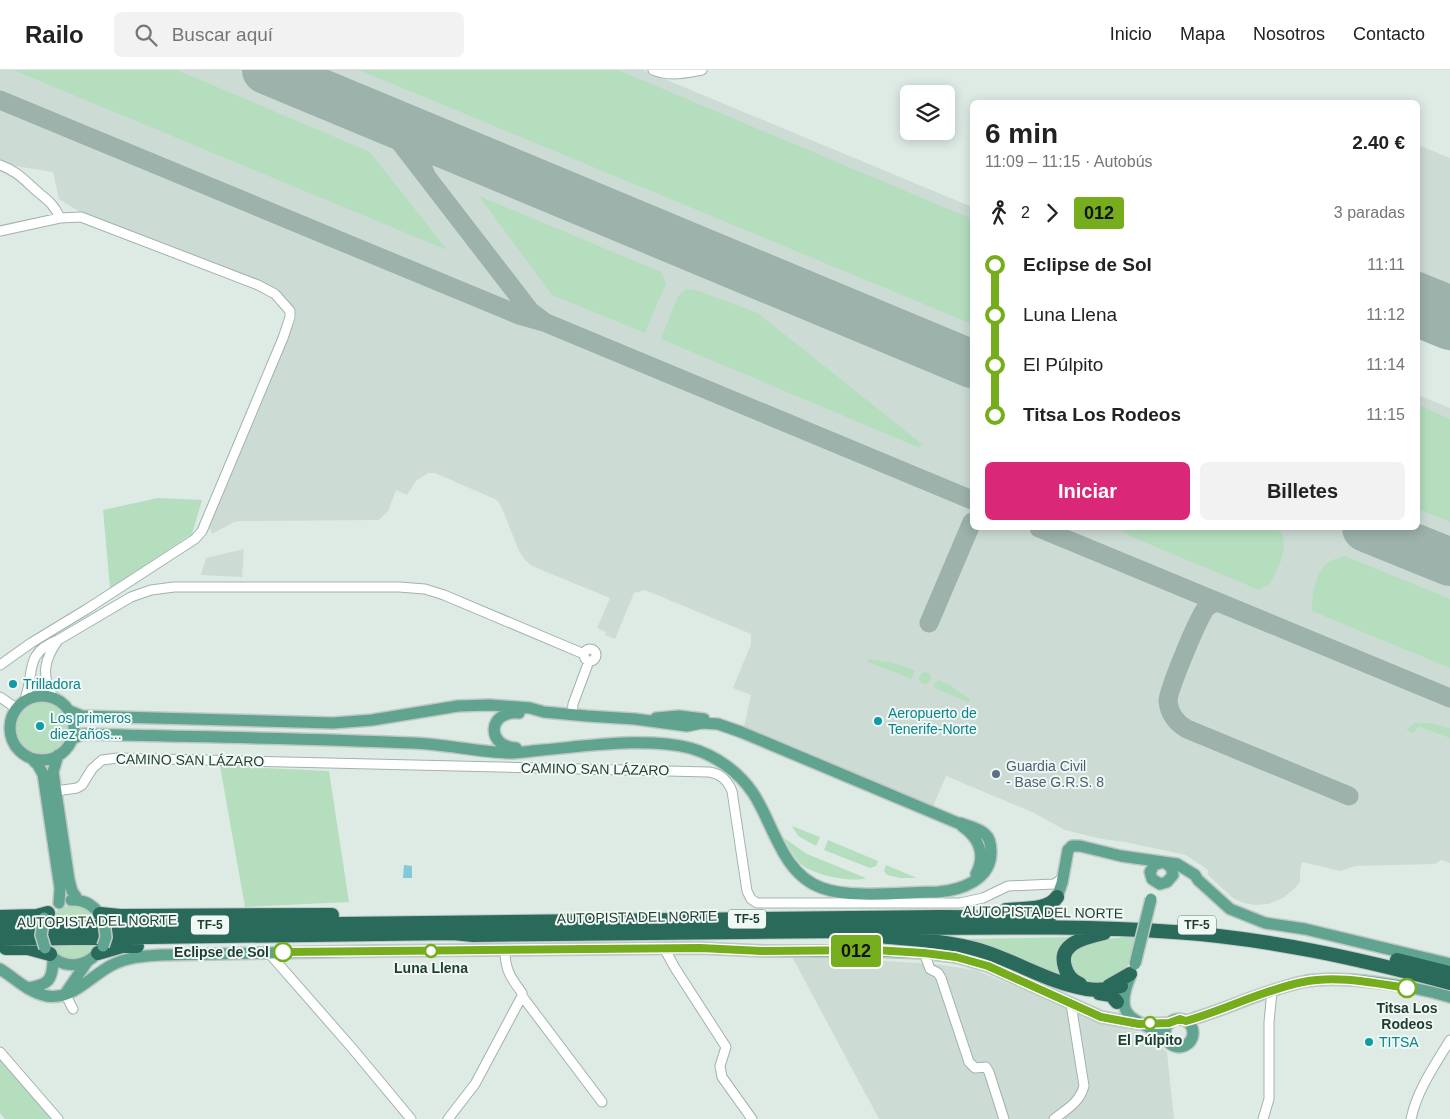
<!DOCTYPE html>
<html lang="es">
<head>
<meta charset="utf-8">
<style>
	:root { --surface:#fff; --page:#f2f2f2; --text:#222; --muted:#767676; --line:#e0e0e0; --accent:#db2777 }
	body { margin:0; font-family:Arial,sans-serif; background:var(--page); color:var(--text); height:100vh; display:flex; flex-direction:column; font-size:19px; white-space:nowrap }
	* { box-sizing:border-box; margin:0 }
	p { font-size:16px; color:var(--muted) }
	.icon { flex:none; width:28px; height:28px; fill:none; stroke:currentColor; stroke-width:2; stroke-linecap:round; stroke-linejoin:round }
	.map { position:relative; flex:1; overflow:hidden }
	.panel { position:absolute; left:970px; top:30px; width:450px; height:430px; display:flex; flex-direction:column; background:var(--surface); border-radius:8px; box-shadow:0 2px 12px #0003 }
	.panel>* { flex:none }
	.badge { padding:0 10px; border-radius:4px; font-size:18px; line-height:32px }
	.fabs { position:absolute; left:900px; top:15px; display:grid; gap:10px }
	.fabs a { display:grid; place-items:center; width:55px; height:55px; border-radius:8px; background:var(--surface); box-shadow:0 2px 12px #0003; font-size:25px }
	.map>.badge { position:absolute; translate:-50% -50%; box-shadow:0 0 0 2px #fff }
	.legs { display:flex; align-items:center; gap:8px; height:55px; padding:0 15px; font-size:16px }
	.legs p { margin-inline-start:auto }
	.head { display:flex; align-items:center; justify-content:space-between; height:85px; padding:0 15px }
	h1 { font-size:28px; font-weight:600; line-height:38px }
	.action { display:flex; gap:10px; margin-top:auto; padding:10px 15px }
	.action a { flex:1; height:58px; border-radius:8px; background:var(--accent); color:#fff; font-size:20px; font-weight:600; line-height:58px; text-align:center }
	.action a+a { background:var(--page); color:var(--text) }
	ul { padding:0 15px; list-style:none }
	li { display:flex; align-items:center; gap:18px; height:50px; font-size:19px }
	li i { display:grid; place-items:center; width:8px; height:100%; margin:0 6px; background:currentColor }
	li i::after { content:''; width:12px; height:12px; margin:-6px; border:4px solid; border-radius:50%; background:var(--surface) }
	li p { margin-inline-start:auto }
	li:first-child i { background:linear-gradient(#0000 50%,currentColor 0) }
	li:last-child i { background:linear-gradient(currentColor 50%,#0000 0) }
	header { display:flex; align-items:center; gap:30px; box-sizing:border-box; height:70px; padding:0 25px; background:var(--surface); border-bottom:1px solid var(--line) }
	header strong { font-size:24px }
	nav { display:flex; gap:28px; margin-inline-start:auto; font-size:18px }
	.search { width:350px; height:45px; background:var(--page); display:flex; align-items:center; gap:12px; box-sizing:border-box; padding:0 18px; border-radius:8px; color:var(--muted); font-size:19px }
	.map>svg:first-child { display:block }
	.built { fill:#ccdbd4 }
	.green { fill:#b5debf }
	.water { fill:#82cad5 }
	.lines { fill:none; stroke-linecap:round; stroke-linejoin:round }
	.taxiway { stroke:#9cb2aa; stroke-width:19 }
	.runway { stroke:#9cb2aa; stroke-width:48 }
	.minor-casing { stroke:#a1b3ac; stroke-width:11 }
	.major-casing { stroke:#c0c8c6; stroke-width:14 }
	.highway-casing { stroke:#c0c8c6; stroke-width:16 }
	.minor { stroke:#fff; stroke-width:9 }
	.major { stroke:#60a490; stroke-width:11 }
	.highway { stroke:#296a5b; stroke-width:14 }
	.major-bridge-casing { stroke:#c0c8c6; stroke-width:14; stroke-linecap:butt }
	.major-bridge { stroke:#60a490; stroke-width:11 }
	.line-1-casing { stroke:#fff; stroke-width:11 }
	.line-1 { stroke:#75ad1c; stroke-width:8 }
	.culture-dot { fill:#0f9aa8; stroke:#eff8f3; stroke-width:2 }
	.service-dot { fill:#5c6f8a; stroke:#eff8f3; stroke-width:2 }
	.stop-1-dot { fill:#fff; stroke:#75ad1c; stroke-width:2.5 }
	.labels { text-anchor:middle; stroke-width:4; stroke-linejoin:round; paint-order:stroke }
	.shield { fill:#eff8f3; stroke:#5d746d; stroke-width:1 }
	.shield-label { font-size:12px; font-weight:bold; fill:#1f3c33 }
	.culture-label { font-size:14px; fill:#0d838f; stroke:#eff8f3; text-anchor:start }
	.street-label { font-size:14px; fill:#1f3c33; stroke:#eff8f3 }
	.service-label { font-size:14px; fill:#4e5e75; stroke:#eff8f3; text-anchor:start }
	.stop-label { font-size:14px; font-weight:bold; fill:#1f3c33; stroke:#eff8f3 }
</style>
</head>
<body>
<header>
<strong>Railo</strong>
<div class="search"><svg class="icon" aria-label="search" viewBox="0 0 24 24"><circle cx="10" cy="10" r="6"/><path d="M15 15l6 6"/></svg>Buscar aquí</div>
<nav><a>Inicio</a><a>Mapa</a><a>Nosotros</a><a>Contacto</a></nav>
</header>
<div class="map">
<svg width="1450" height="1049" viewBox="0 0 1450 1049">
	<rect width="100%" height="100%" fill="#deebe5"/>
	<path class="built" d="M 0,0 L 643,0 L 972,137 L 972,458 L 1418,458 L 1418,325 L 1450,338 L 1450,793 L 1441,790 L 1435,794 L 1356,796 L 1340,801 L 1302,792 L 1300,800 L 1300,812 L 1294,819 L 1283,828 L 1268,834 L 1255,835 L 1244,833 L 1233,828 L 1208,805 L 1208,800 L 1186,785 L 1125,772 L 1102,769 L 1065,760 L 1032,742 L 946,706 L 930,744 L 742,666 L 751,625 L 733,618 L 751,574 L 751,564 L 645,520 L 634,523 L 615,569 L 605,565 L 606,562 L 597,558 L 610,528 L 532,496 L 525,490 L 519,481 L 501,436 L 497,430 L 435,403 L 428,403 L 416,411 L 407,425 L 396,420 L 388,441 L 379,450 L 240,451 L 234,452 L 212,464 L 209,457 L 296,248 L 295,239 L 277,219 L 80,142 L 59,129 L 53,102 L 9,95 L 0,92 Z
		M 1418,75 L 1450,88 L 1450,281 L 1418,268 Z
		M 244,479 L 242,507 L 201,505 L 206,488 Z
		M 791,885 L 934,894 L 975,900 L 1098,950 L 1148,966 L 1167,982 L 1174,1049 L 879,1049 Z"/>
	<path class="green" d="M 13,0 L 177,0 L 370,82 L 447,180 Z
		M 359,0 L 618,0 L 972,149 L 972,254 Z
		M 479,126 L 661,202 L 666,213 L 645,263 L 552,225 Z
		M 686,219 L 696,220 L 758,243 L 922,374 L 920,378 L 661,269 L 678,226 Z
		M 1418,335 L 1450,349 L 1450,452 L 1418,439 Z
		M 158,428 L 202,430 L 192,464 L 110,518 L 103,440 Z
		M 1120,458 L 1276,458 L 1282,464 L 1284,476 L 1281,491 L 1270,514 L 1259,520 L 1132,467 Z
		M 1345,486 L 1450,529 L 1450,598 L 1312,541 C 1312,526 1314,506 1326,494 C 1330,490 1339,488 1345,486 Z
		M 868,589 L 893,593 L 915,600 L 912,609 L 868,592 Z
		M919 608a6 6 0 1 1 12 0a6 6 0 1 1-12 0Z
		M 938,610 L 949,615 L 970,629 L 969,633 L 933,617 Z
		M15 657a27 27 0 1 1 54 0a27 27 0 1 1-54 0Z
		M 1415,653 L 1430,653 L 1450,658 L 1450,668 L 1418,656 L 1414,663 L 1406,660 Z
		M 220,696 L 329,701 L 349,832 L 245,837 Z
		M 792,756 L 820,767 L 816,776 L 798,766 Z
		M 784,768 L 807,784 L 866,808 C 852,813 814,805 802,795 C 794,788 789,777 784,768 Z
		M 828,770 L 878,791 L 876,796 L 870,798 L 824,780 Z
		M 886,795 L 917,808 L 900,808 L 887,805 L 884,801 Z
		M 74,835 C 85,837 93,841 98,851 L 49,852 C 54,841 62,836 74,835 Z
		M 1138,865 C 1135,877 1133,891 1124,900 C 1116,910 1093,917 1081,910 C 1074,906 1072,898 1069,891 L 1074,882 L 1086,872 Z
		M 1075,867 L 1066,909 L 954,870 L 971,869 Z
		M 98,872 C 86,893 61,895 49,873 Z
		M 0,989 L 53,1049 L 5,1049 L 0,1043 Z"/>
	<path class="water" d="M 404,795 L 412,796 L 412,808 L 403,808 Z"/>
	<g class="lines">
		<path class="taxiway" d="M 0,30 L 519,245 L 544,252 L 972,430
			M 341,31 C 361,41 379,52 396,67 L 530,241 L 542,250
			M 426,105 C 415,84 430,73 450,76
			M 1418,211 L 1450,224
			M 1418,231 L 1450,244
			M 1039,458 L 1450,628
			M 1427,483 L 1450,497
			M 1221,533 C 1216,532 1211,533 1207,537 C 1200,542 1168,621 1168,631 C 1169,643 1176,653 1187,659 L 1349,726
			M 929,553 L 972,452"/>
		<path class="runway" d="M 266,0 L 972,294
			M 1418,243 L 1450,256
			M 1366,458 L 1450,492"/>
		<g class="minor-casing">
			<path id="minor" d="M 653,0 C 670,7 685,3 702,0
				M 0,95 C 19,102 25,111 39,123 C 49,131 55,136 60,148
				M 0,161 L 60,148 L 81,147 L 258,215 L 275,224 L 290,241 L 290,247 L 283,268 L 202,461 L 195,469 L 87,539 L 31,573 L 0,595
				M584 585a6 6 0 1 1 12 0a6 6 0 1 1-12 0Z
				M 0,627 L 16,638
				M 53,627 C 41,605 44,590 58,570
				M 24,631 C 36,604 22,584 58,570 L 131,527 L 151,520 L 174,517 L 399,517 L 425,519 L 444,525 L 584,584
				M 572,645 L 573,634 L 589,591
				M 56,721 L 77,718 L 82,715 L 92,699 L 102,690 L 118,688 L 709,702 C 721,704 727,710 732,721 L 747,821 L 751,829 L 757,833 L 960,833 L 983,828 L 1008,816 L 1054,814 L 1062,809
				M 664,878 L 675,898 L 726,977 L 720,996 L 722,1007 L 752,1049
				M 268,882 L 352,978 L 411,1049
				M 924,883 L 930,899 L 938,903 L 941,908 L 969,992 L 975,998 L 986,997 L 989,1002 L 1004,1049
				M 65,924 L 73,939
				M 522,926 L 602,1032
				M 0,982 L 58,1049
				M 448,1049 L 475,1014 L 522,926 L 522,923 C 511,908 505,900 505,881
				M 1054,1049 C 1067,1039 1080,1032 1084,1016 L 1071,934
				M 1263,1049 L 1269,1029 L 1269,952 L 1272,921
				M 1411,1049 C 1417,1020 1435,995 1450,970"/>
		</g>
		<g class="major-casing">
			<path id="major" d="M10 658a32 32 0 1 1 64 0a32 32 0 1 1-64 0Z
				M 70,641 L 82,646 L 333,653 L 372,650 L 458,636 L 490,635 L 530,638 L 544,642 L 587,646 L 635,649 L 687,656 L 702,653 L 718,654 L 741,662 L 965,756
				M 656,648 L 679,646 L 704,649
				M 72,669 L 83,664 C 193,667 303,668 413,673 C 445,674 477,682 510,683 C 521,683 531,681 542,680 C 588,676 645,667 690,678 C 715,685 738,701 753,723 C 774,755 782,804 822,818 C 852,829 905,822 938,822 C 961,820 991,810 991,782 C 991,775 990,768 985,764 C 979,758 968,756 960,753
				M 516,678 C 485,676 488,640 519,643
				M 58,685 L 53,702 L 69,810 L 72,821 L 78,830
				M 31,688 L 38,695 L 43,704 L 60,818 L 59,833
				M 962,756 C 979,768 986,785 976,804
				M 1162,792 L 1154,795 L 1150,802 L 1152,809 L 1160,814 L 1167,812 L 1173,805 L 1171,797 L 1164,792
				M 1057,827 L 1062,813 L 1068,780 L 1072,776 L 1080,776 L 1121,786 L 1177,794 L 1195,805 L 1198,810 L 1230,839 L 1265,853 L 1305,859 L 1450,894
				M 71,830 C 86,829 97,838 104,851
				M 45,878 C 61,902 88,899 103,876
				M 0,899 C 15,908 29,923 47,926 C 74,930 90,906 112,895 C 128,887 143,886 161,885 L 374,881 L 700,878 L 762,881 L 875,881 L 924,883 L 956,887 L 988,896 L 1101,947 L 1139,954 L 1169,953
				M 1130,907 C 1112,951 1137,948 1166,967
				M 27,918 C 49,915 53,910 53,888
				M 65,924 L 87,892
				M1165 963a14 14 0 1 1 28 0a14 14 0 1 1-28 0Z
				M 1186,951 C 1225,940 1262,921 1302,912 C 1340,904 1413,916 1450,927"/>
		</g>
		<g class="highway-casing">
			<path id="highway" d="M 1006,840 C 1021,838 1048,841 1057,827
				M 100,844 L 120,846 L 332,845
				M 0,847 L 37,846 L 48,843
				M 0,858 L 940,847 L 1049,848
				M 878,866 C 911,869 947,871 979,880 C 1016,891 1049,913 1087,919 C 1099,921 1110,919 1121,916
				M 0,869 L 453,863 L 473,865 L 842,861 L 867,858 C 969,858 1072,855 1174,862 C 1267,868 1360,889 1450,913
				M 6,878 L 28,878 L 50,884
				M 98,883 L 122,876 L 137,876
				M 1397,890 L 1449,903
				M 1080,914 C 1072,911 1067,905 1065,897 C 1057,873 1087,867 1104,863
				M 1109,916 L 1130,904
				M 1099,923 L 1111,925 L 1117,932"/>
		</g>
		<use href="#minor" class="minor"/>
		<use href="#major" class="major"/>
		<use href="#highway" class="highway"/>
		<g class="major-bridge-casing">
			<path id="major-bridge" d="M 44,848 L 41,865 L 45,878
				M 103,876 L 106,867 L 104,852
				M 1135,894 L 1151,829"/>
		</g>
		<use href="#major-bridge" class="major-bridge"/>
	</g>
	<g class="lines">
		<g class="line-1-casing">
			<path id="line-1" d="M 283,882 L 700,878 L 762,881 L 875,880 L 924,883 L 956,887 L 988,896 L 1101,947 L 1139,954 L 1169,953 L 1180,949 L 1186,951 C 1225,940 1263,920 1303,912 C 1337,905 1373,913 1407,918"/>
		</g>
		<use href="#line-1" class="line-1"/>
	</g>
	<g class="culture-dot">
		<circle cx="13" cy="614" r="5"/>
		<circle cx="878" cy="651" r="5"/>
		<circle cx="40" cy="656" r="5"/>
		<circle cx="1369" cy="972" r="5"/>
	</g>
	<circle class="service-dot" cx="996" cy="704" r="5"/>
	<g class="stop-1-dot">
		<circle cx="431" cy="881" r="6"/>
		<circle cx="283" cy="882" r="9"/>
		<circle cx="1407" cy="918" r="9"/>
		<circle cx="1150" cy="953" r="6"/>
	</g>
	<g class="labels">
		<g class="shield">
			<rect x="728" y="839.5" width="38" height="19" rx="4"/>
			<rect x="191" y="845.5" width="38" height="19" rx="4"/>
			<rect x="1178" y="845.5" width="38" height="19" rx="4"/>
		</g>
		<g class="shield-label">
			<text x="747" y="853">TF-5</text>
			<text x="210" y="859">TF-5</text>
			<text x="1197" y="859">TF-5</text>
		</g>
		<g class="culture-label">
			<text x="23" y="619">Trilladora</text>
			<text x="888" y="648">Aeropuerto de<tspan x="888" dy="16">Tenerife-Norte</tspan></text>
			<text x="50" y="653">Los primeros<tspan x="50" dy="16">diez años...</tspan></text>
			<text x="1379" y="977">TITSA</text>
		</g>
		<g class="street-label">
			<text transform="translate(190 690) rotate(1)" y="5">CAMINO SAN LÁZARO</text>
			<text transform="translate(595 699) rotate(1)" y="5">CAMINO SAN LÁZARO</text>
			<text transform="translate(1043 842) rotate(1)" y="5">AUTOPISTA DEL NORTE</text>
			<text transform="translate(637 847) rotate(-1)" y="5">AUTOPISTA DEL NORTE</text>
			<text transform="translate(97 851) rotate(-1)" y="5">AUTOPISTA DEL NORTE</text>
		</g>
		<g class="service-label">
			<text x="1006" y="701">Guardia Civil<tspan x="1006" dy="16">- Base G.R.S. 8</tspan></text>
		</g>
		<g class="stop-label">
			<text x="269" y="887" text-anchor="end">Eclipse de Sol</text>
			<text x="431" y="903">Luna Llena</text>
			<text x="1407" y="943">Titsa Los<tspan x="1407" dy="16">Rodeos</tspan></text>
			<text x="1150" y="975">El Púlpito</text>
		</g>
	</g>
</svg>
<div class="fabs">
<a><svg class="icon" aria-label="layers" viewBox="0 0 24 24"><path d="M12 4l9 5-9 5-9-5zM3 14l9 5 9-5"/></svg></a>
</div>
<b class="badge" style="left:856px;top:881px;background:#75ad1c;color:#111">012</b>
<section class="panel">
<div class="head"><div><h1>6 min</h1><p>11:09 – 11:15 · Autobús</p></div><b>2.40 €</b></div>
<div class="legs"><svg class="icon" aria-label="walk" viewBox="0 0 24 24"><circle cx="13" cy="4" r="2"/><path d="M13 8l-2 6 4 7M11 14l-3 7M7 12l3-4h3l4 4"/></svg>2<svg class="icon" aria-label="forward" viewBox="0 0 24 24"><path d="M9 5l7 7-7 7"/></svg><b class="badge" style="background:#75ad1c;color:#111">012</b><p>3 paradas</p></div>
<ul>
<li><i style="color:#75ad1c"></i><b>Eclipse de Sol</b><p>11:11</p></li>
<li><i style="color:#75ad1c"></i><span>Luna Llena</span><p>11:12</p></li>
<li><i style="color:#75ad1c"></i><span>El Púlpito</span><p>11:14</p></li>
<li><i style="color:#75ad1c"></i><b>Titsa Los Rodeos</b><p>11:15</p></li>
</ul>
<div class="action"><a>Iniciar</a><a>Billetes</a></div>
</section>
</div>
</body>
</html>
